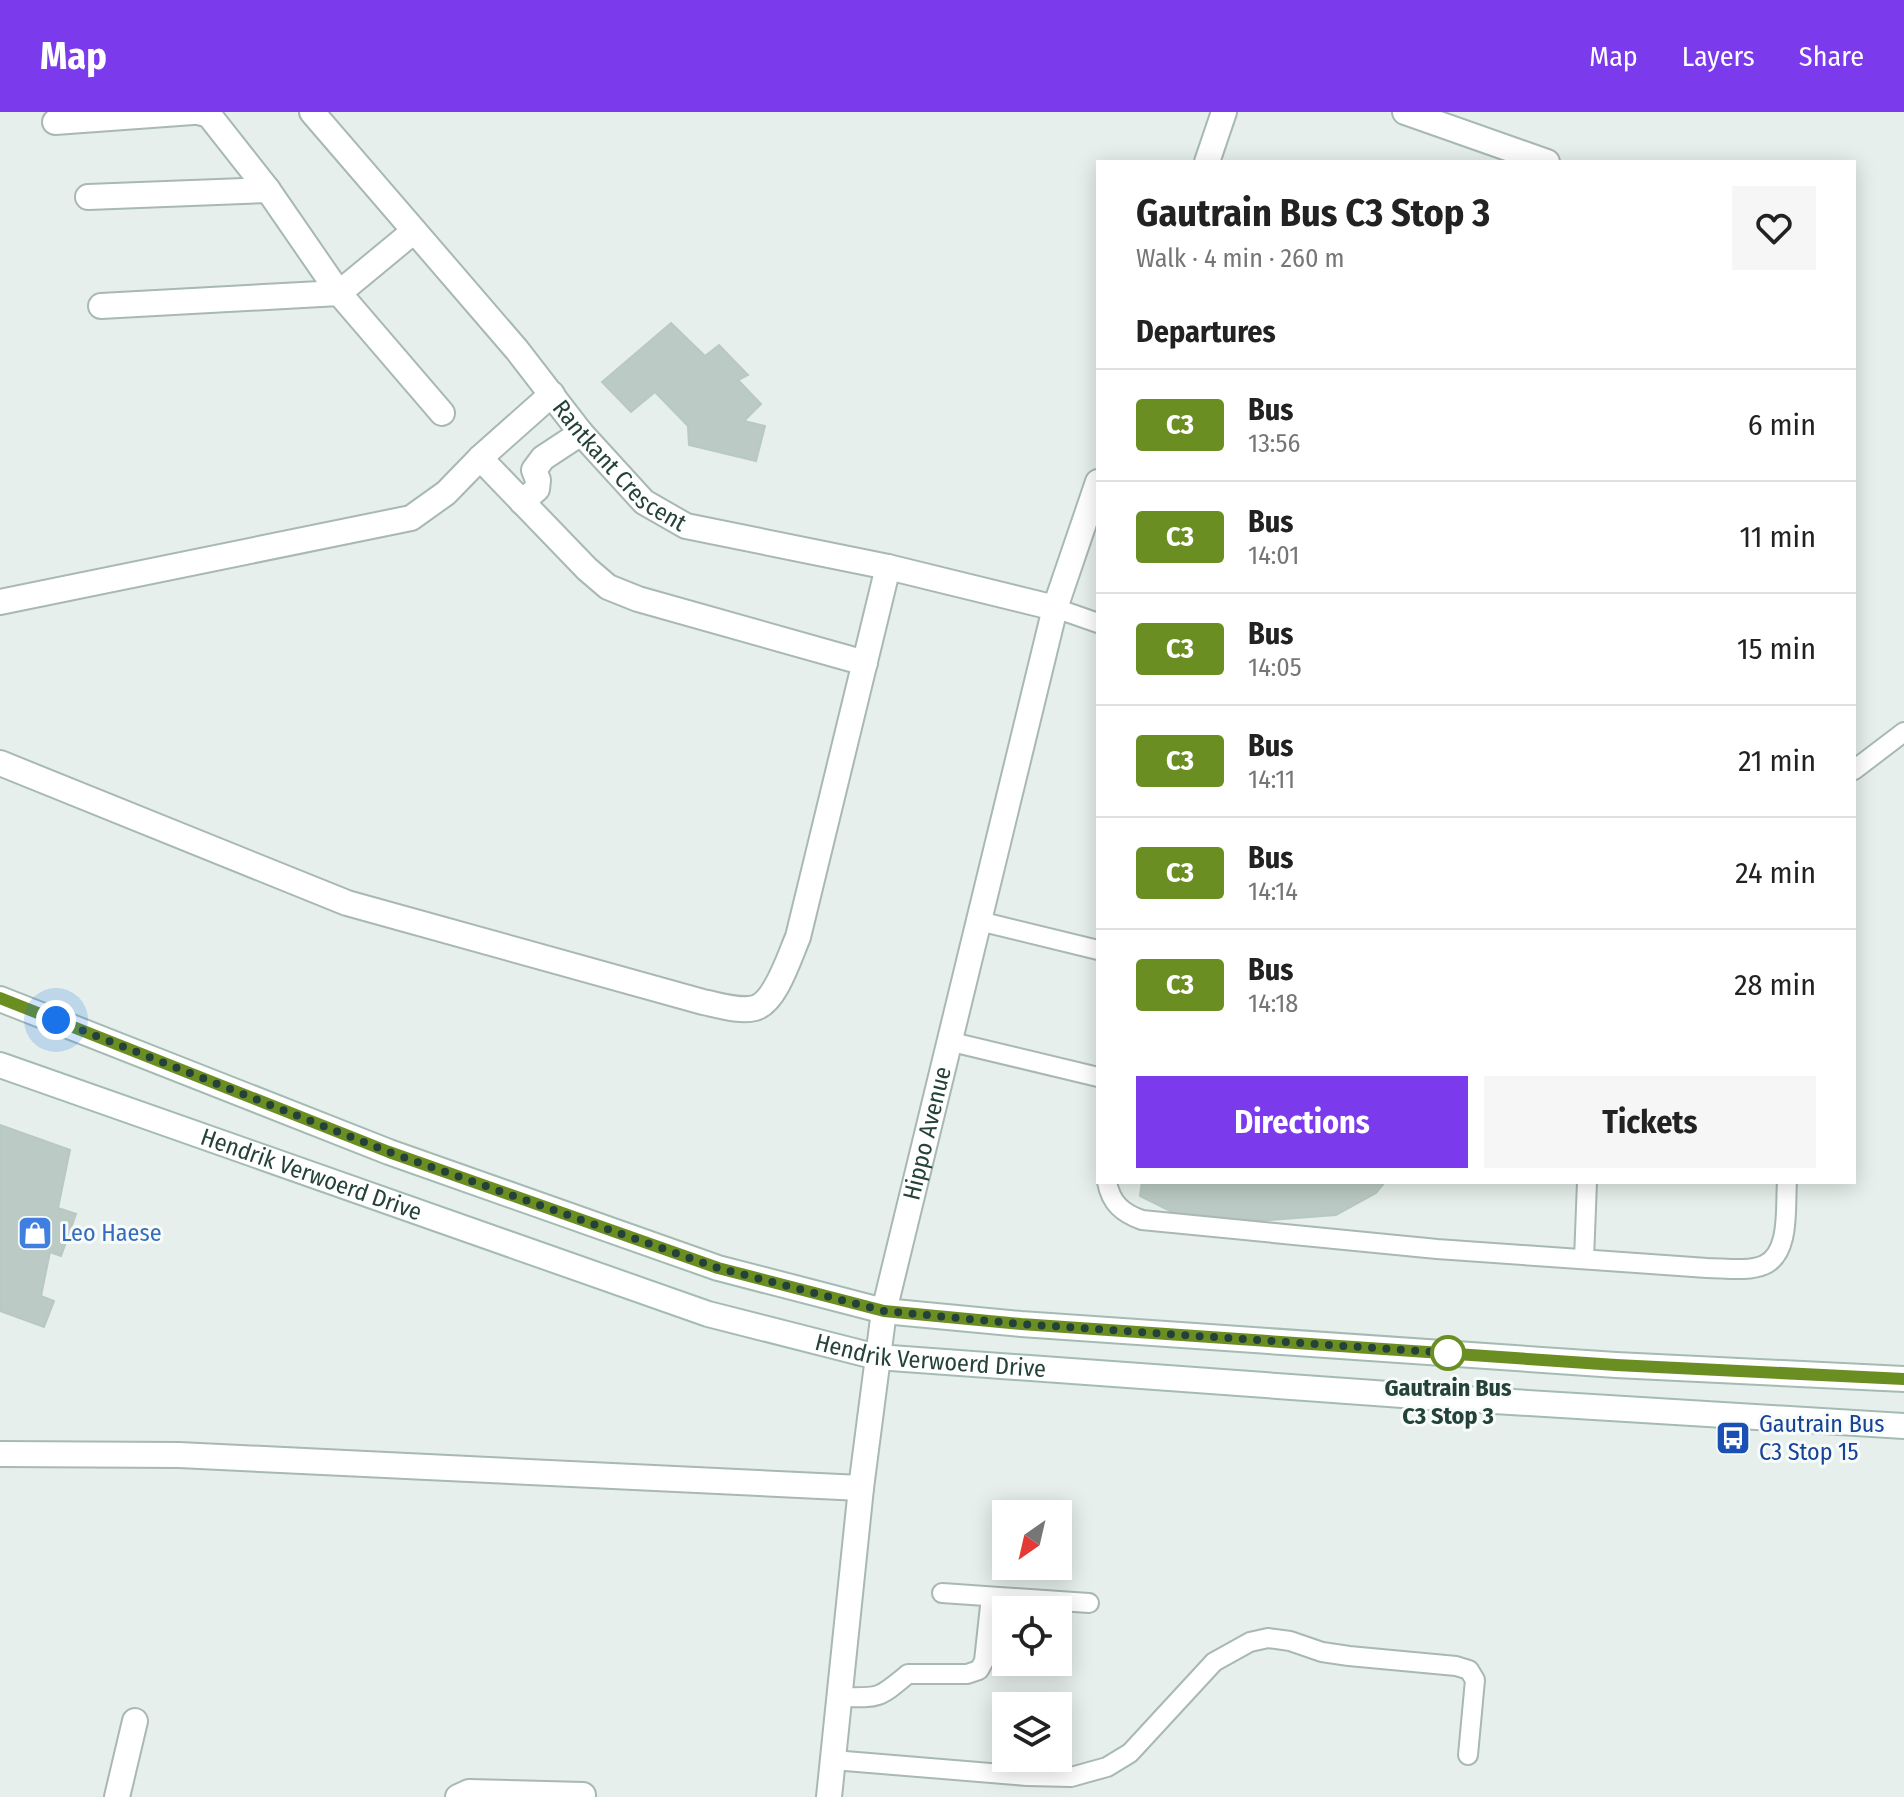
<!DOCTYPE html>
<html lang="en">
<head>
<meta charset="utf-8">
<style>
	:root { --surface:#fff; --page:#f6f6f6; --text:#222; --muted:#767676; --line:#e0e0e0; --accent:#7c3aed }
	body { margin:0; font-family:"Fira Sans Condensed",sans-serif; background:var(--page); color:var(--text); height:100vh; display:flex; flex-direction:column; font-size:30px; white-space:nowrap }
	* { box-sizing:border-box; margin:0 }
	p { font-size:26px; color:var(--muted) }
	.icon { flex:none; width:44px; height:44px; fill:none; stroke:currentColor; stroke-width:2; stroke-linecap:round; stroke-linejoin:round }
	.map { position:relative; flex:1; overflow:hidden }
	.drawer { position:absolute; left:1096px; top:48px; width:760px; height:1024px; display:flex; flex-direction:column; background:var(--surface); border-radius:0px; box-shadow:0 4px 20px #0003 }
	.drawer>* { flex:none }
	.badge { padding:0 16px; border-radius:6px; font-size:28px; line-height:52px }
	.needle { width:52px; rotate:214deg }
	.buttons { position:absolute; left:992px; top:1388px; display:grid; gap:16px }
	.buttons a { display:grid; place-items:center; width:80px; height:80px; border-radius:0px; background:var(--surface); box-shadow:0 4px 20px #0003; font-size:40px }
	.you { position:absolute; width:40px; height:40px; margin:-20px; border:6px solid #fff; border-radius:50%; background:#1a73e8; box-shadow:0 0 0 12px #1a73e833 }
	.map>.badge { position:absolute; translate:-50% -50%; box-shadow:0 0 0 4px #fff }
	h2 { padding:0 40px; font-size:30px; line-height:72px }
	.round { display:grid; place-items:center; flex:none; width:84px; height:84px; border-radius:0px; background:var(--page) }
	.summary { display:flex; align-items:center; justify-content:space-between; height:136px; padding:0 40px }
	h1 { font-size:38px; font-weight:700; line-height:60px }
	.button { display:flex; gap:16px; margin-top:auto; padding:16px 40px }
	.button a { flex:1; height:92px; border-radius:0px; background:var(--accent); color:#fff; font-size:32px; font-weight:700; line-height:92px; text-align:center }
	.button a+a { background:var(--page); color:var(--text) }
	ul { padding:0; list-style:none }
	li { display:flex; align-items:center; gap:24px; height:112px; padding:0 40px; border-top:2px solid var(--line) }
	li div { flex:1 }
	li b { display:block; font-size:30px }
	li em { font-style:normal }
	li .badge { min-width:88px; font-weight:700; text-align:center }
	header { display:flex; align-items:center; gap:48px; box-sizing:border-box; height:112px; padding:0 40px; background:var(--accent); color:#fff }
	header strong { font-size:38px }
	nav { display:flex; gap:44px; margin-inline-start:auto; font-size:28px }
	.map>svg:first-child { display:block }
	.building { fill:#bbcac4; stroke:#b8c9c2; stroke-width:2 }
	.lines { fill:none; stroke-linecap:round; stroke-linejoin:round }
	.service-casing { stroke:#a8b8b2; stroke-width:22 }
	.minor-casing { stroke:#a8b8b2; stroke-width:28 }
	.secondary-casing { stroke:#a4bbb3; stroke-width:28 }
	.service { stroke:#fff; stroke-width:18 }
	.minor { stroke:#fff; stroke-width:24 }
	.secondary { stroke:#fff; stroke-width:24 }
	.line-casing { stroke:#fff; stroke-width:18 }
	.line { stroke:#6b8e23; stroke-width:12 }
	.walk { stroke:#24423a; stroke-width:8; stroke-dasharray:0 14.4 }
	.stop-dot { fill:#fff; stroke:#6b8e23; stroke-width:4 }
	.labels { text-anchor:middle; stroke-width:6; stroke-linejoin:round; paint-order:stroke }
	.street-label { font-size:24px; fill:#24423a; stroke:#f7fbf9 }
	.shop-label { font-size:24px; fill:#366cbe; stroke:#f7fbf9; text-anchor:start }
	.stop-label { font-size:24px; font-weight:bold; fill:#24423a; stroke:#f7fbf9 }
	.transit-label { font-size:24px; fill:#164399; stroke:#f7fbf9; text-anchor:start }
</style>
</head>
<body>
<header>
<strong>Map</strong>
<nav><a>Map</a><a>Layers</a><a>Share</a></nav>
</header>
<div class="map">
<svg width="1904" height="1685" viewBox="0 0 1904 1685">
	<rect width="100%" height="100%" fill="#e6efeb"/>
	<path class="building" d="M 671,211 L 705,244 L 719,233 L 748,263 L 738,268 L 761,292 L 744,309 L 765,314 L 756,349 L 689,333 L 688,314 L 655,280 L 631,300 L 602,270 Z
		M 0,1013 L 70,1038 L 58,1096 L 76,1102 L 61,1144 L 50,1140 L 41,1184 L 54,1189 L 44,1215 L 0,1199 Z
		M 1142,1070 L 1385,1070 L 1376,1081 L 1336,1103 L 1232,1111 L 1190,1109 L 1140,1084 Z"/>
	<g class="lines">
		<g class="service-casing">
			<path id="service" d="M 1055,496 L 1098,511
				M 1854,658 L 1904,620
				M 979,809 L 1098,838
				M 952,930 L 1098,965
				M 1107,1070 C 1111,1091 1122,1101 1142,1108 L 1437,1137 L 1707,1156 C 1724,1156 1748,1160 1764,1153 C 1791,1141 1785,1093 1787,1070
				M 1584,1147 L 1587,1070
				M 942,1481 L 1089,1491
				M 840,1585 C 880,1586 878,1587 908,1562 L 967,1562 L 979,1558 L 984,1549 L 991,1485
				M 833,1648 L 1027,1664 L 1071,1665 L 1107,1655 L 1130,1641 L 1214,1550 L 1250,1530 L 1268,1526 L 1290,1529 L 1322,1540 L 1349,1544 L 1456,1554 L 1469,1558 L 1475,1568 L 1468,1643"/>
		</g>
		<g class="minor-casing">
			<g id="minor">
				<path d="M 198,0 L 209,3 L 268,78 L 339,181 L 414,119"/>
				<path id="s1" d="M 312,0 L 517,238 L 581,321 L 644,390 L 686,414 L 888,455 L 1055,496"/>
				<path d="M 1405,0 L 1547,50"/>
				<path d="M 55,10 L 193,0"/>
				<path d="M 1207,50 L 1224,0"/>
				<path d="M 88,85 L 268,78"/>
				<path d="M 101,194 L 339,181 L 442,301"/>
				<path d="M 480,346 L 587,457 L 608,475 L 638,487 L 865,551"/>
				<path d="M 522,390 L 537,377 L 538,368 L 534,358 L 543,346 L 581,321"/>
				<path d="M 0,490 L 411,406 L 446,381 L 480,346 L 552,282"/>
				<path d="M 0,651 L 347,791 L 703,890 C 719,893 739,900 755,896 C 776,890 790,843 798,825 L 888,455"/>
				<path d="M 0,1342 L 179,1343 L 861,1376"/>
				<path d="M 117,1685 L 135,1609"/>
				<path d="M 458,1685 L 469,1680 L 583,1683"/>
				<path id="s2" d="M 829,1685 L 861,1376 L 884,1199 L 1055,496 L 1098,370"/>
			</g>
		</g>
		<g class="secondary-casing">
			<g id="secondary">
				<path d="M 0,887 L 389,1040 L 718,1156 L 884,1199 L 1021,1212 L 1616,1253 L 1904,1267"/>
				<path id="s3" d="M 0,953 L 708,1202 L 877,1245 L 1430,1285 L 1904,1314"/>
			</g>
		</g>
		<use href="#service" class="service"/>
		<use href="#minor" class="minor"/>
		<use href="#secondary" class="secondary"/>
	</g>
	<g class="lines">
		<g class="line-casing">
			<path id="line" d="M 0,886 L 389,1040 L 718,1156 L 884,1199 L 1021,1212 L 1616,1253 L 1904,1267"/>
		</g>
		<use href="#line" class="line"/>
		<path class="walk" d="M 56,908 L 389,1040 L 718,1156 L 884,1199 L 1021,1212 L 1448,1241"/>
	</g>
	<defs>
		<g id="shop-square" transform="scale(1.8)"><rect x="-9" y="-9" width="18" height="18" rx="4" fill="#3f7fe0" stroke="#f7fbf9"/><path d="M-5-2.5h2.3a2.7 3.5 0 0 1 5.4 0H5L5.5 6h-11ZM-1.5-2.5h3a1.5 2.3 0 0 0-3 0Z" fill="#fff"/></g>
		<g id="bus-square" transform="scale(1.8)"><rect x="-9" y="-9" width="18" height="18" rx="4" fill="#1a4fb4" stroke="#f7fbf9"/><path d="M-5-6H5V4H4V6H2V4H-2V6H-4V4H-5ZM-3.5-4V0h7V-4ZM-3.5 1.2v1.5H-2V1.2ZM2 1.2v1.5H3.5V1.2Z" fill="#fff"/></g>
	</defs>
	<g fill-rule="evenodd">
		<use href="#shop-square" x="35" y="1121"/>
		<use href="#bus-square" x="1733" y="1326"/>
	</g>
	<circle class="stop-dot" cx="1448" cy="1241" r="16"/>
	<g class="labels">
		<g class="street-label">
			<text dy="8" stroke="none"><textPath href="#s1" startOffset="470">Rantkant Crescent</textPath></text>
			<text dy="8" stroke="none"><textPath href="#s2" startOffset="672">Hippo Avenue</textPath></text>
			<text dy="8" stroke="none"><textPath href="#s3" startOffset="330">Hendrik Verwoerd Drive</textPath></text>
			<text dy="8" stroke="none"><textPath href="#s3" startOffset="978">Hendrik Verwoerd Drive</textPath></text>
		</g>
		<g class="shop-label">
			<text x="61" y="1129">Leo Haese</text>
		</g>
		<g class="stop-label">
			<text x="1448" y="1284">Gautrain Bus<tspan x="1448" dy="28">C3 Stop 3</tspan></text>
		</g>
		<g class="transit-label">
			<text x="1759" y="1320">Gautrain Bus<tspan x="1759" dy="28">C3 Stop 15</tspan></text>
		</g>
	</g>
</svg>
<div class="buttons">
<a><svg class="needle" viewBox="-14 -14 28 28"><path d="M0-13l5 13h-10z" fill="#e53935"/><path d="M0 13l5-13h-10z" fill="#767676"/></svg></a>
<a><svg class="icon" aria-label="locate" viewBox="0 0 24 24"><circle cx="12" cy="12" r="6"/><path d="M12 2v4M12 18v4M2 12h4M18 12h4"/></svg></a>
<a><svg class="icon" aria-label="layers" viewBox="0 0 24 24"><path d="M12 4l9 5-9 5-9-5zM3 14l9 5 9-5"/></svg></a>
</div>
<div class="you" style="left:56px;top:908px"></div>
<section class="drawer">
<div class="summary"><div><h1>Gautrain Bus C3 Stop 3</h1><p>Walk · 4 min · 260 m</p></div><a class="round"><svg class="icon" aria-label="heart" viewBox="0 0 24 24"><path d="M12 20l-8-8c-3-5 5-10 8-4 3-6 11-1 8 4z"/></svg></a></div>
<h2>Departures</h2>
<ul>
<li><span class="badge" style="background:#6b8e23;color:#fff">C3</span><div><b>Bus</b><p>13:56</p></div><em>6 min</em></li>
<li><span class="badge" style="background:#6b8e23;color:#fff">C3</span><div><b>Bus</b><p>14:01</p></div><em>11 min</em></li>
<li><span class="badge" style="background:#6b8e23;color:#fff">C3</span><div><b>Bus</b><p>14:05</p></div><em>15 min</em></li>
<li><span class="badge" style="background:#6b8e23;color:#fff">C3</span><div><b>Bus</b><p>14:11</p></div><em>21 min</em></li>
<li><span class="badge" style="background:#6b8e23;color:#fff">C3</span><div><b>Bus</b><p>14:14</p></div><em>24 min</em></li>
<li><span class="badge" style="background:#6b8e23;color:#fff">C3</span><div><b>Bus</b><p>14:18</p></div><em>28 min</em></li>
</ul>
<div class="button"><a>Directions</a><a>Tickets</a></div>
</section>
</div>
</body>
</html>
